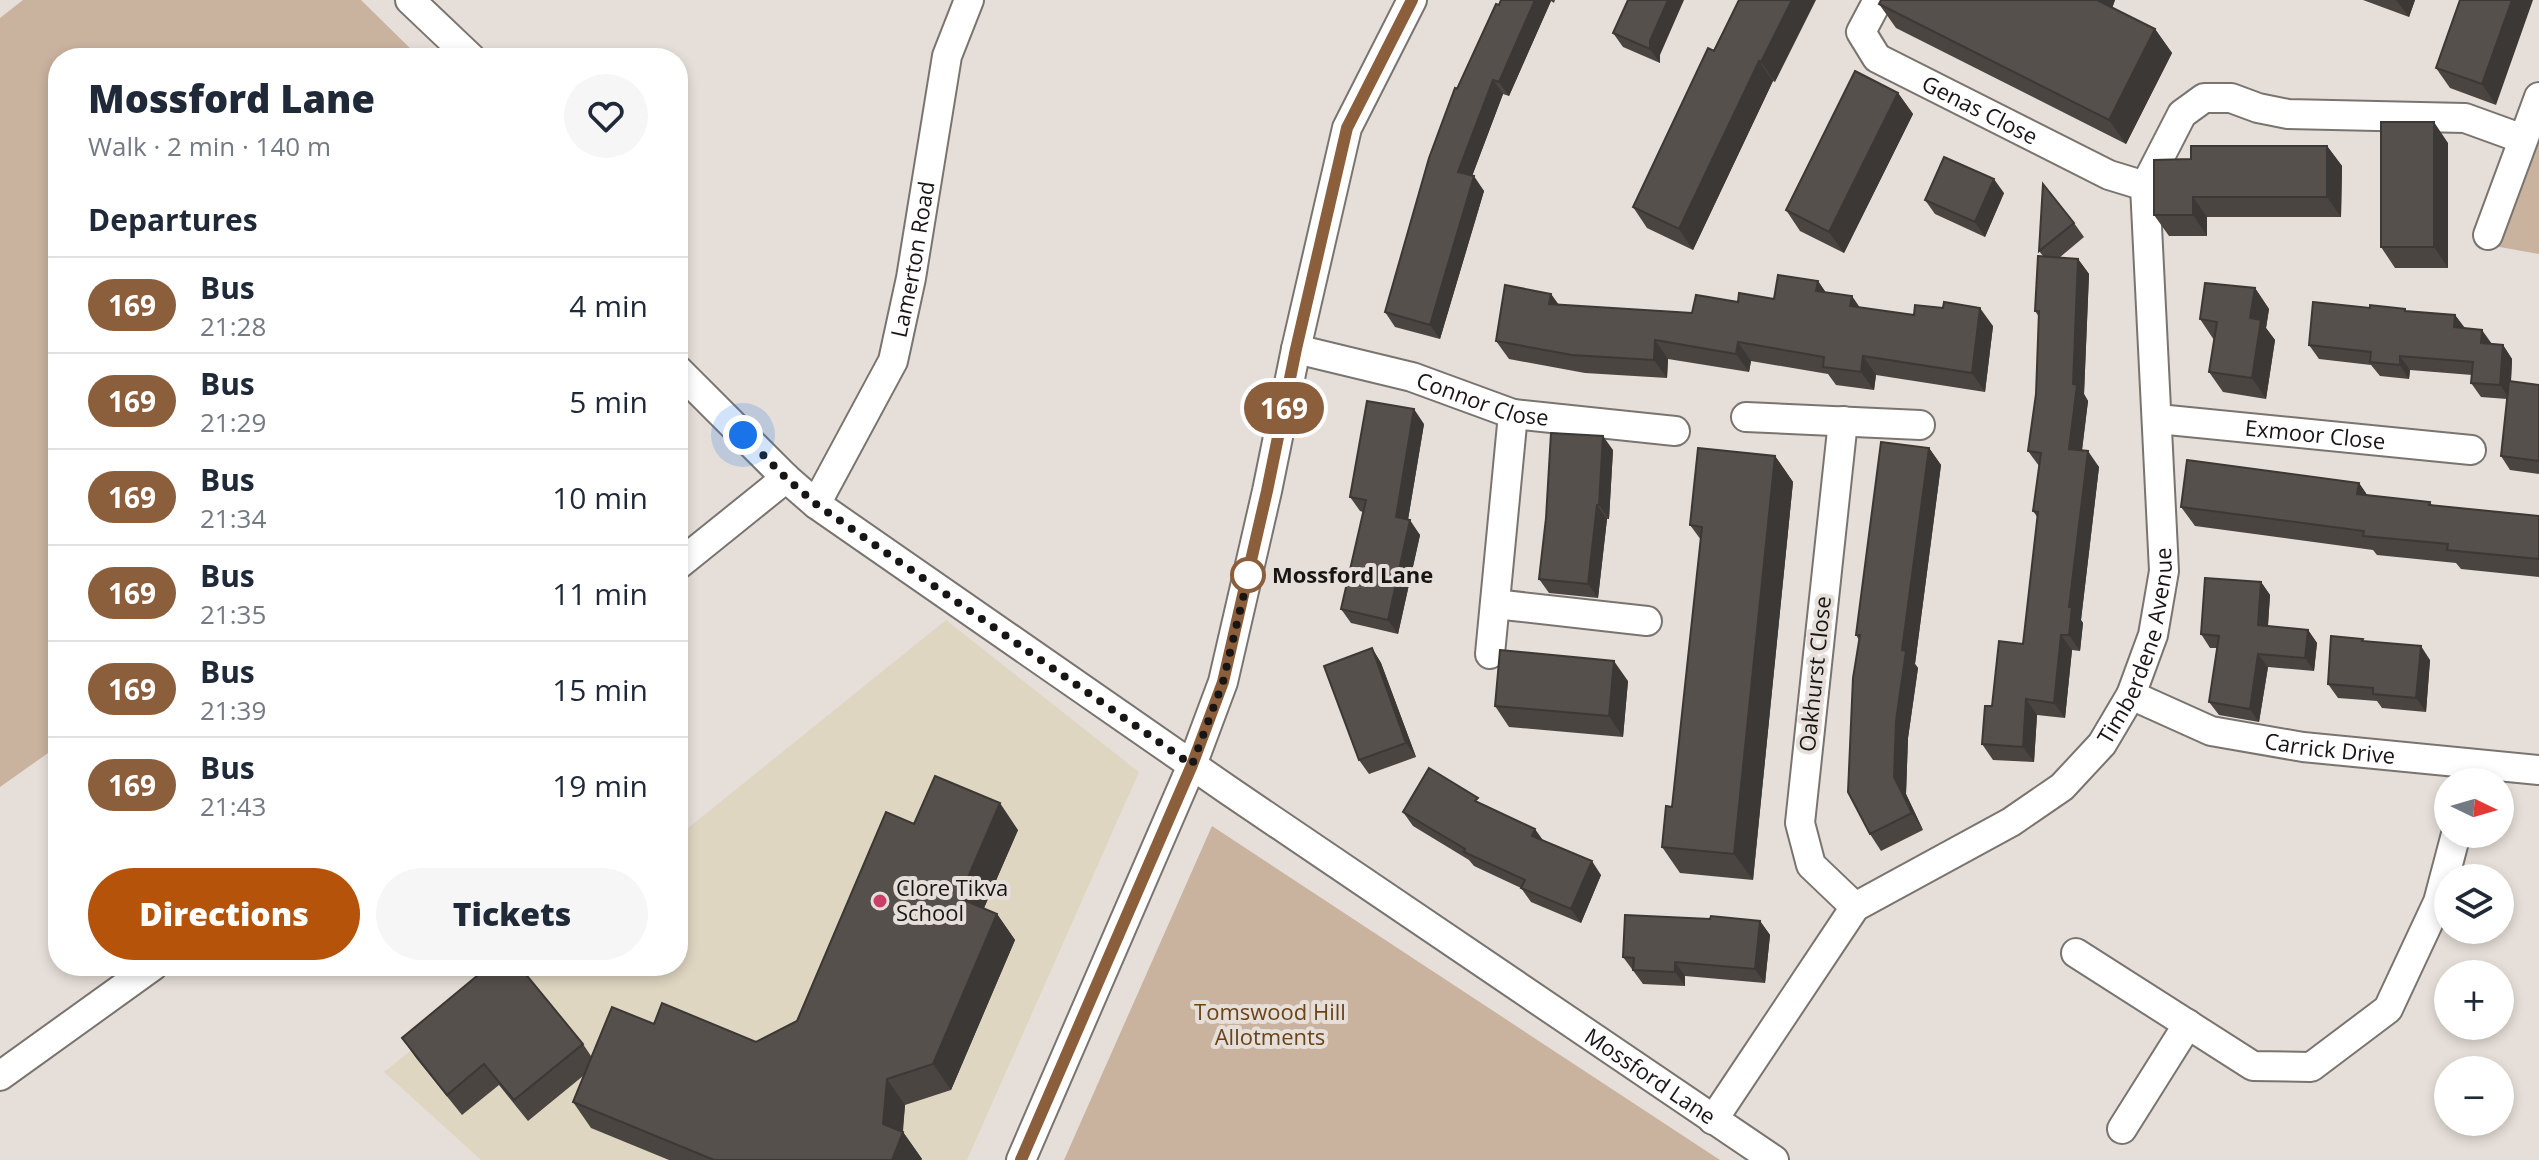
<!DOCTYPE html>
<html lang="en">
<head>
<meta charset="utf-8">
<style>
	:root { --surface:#fff; --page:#f6f6f7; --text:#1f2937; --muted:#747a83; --line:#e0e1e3; --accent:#b45309 }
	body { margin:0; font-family:"Open Sans",sans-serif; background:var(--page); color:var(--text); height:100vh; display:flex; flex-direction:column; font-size:30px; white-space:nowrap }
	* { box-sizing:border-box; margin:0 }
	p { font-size:26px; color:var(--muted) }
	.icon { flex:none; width:44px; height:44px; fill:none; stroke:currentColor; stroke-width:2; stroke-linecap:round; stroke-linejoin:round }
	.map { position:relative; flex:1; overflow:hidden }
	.sheet { position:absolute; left:48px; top:48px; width:640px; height:928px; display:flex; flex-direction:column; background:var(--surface); border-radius:32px; box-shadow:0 4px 12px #0003 }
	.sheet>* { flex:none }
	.badge { padding:0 16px; border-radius:26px; font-size:28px; line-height:52px }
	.needle { width:52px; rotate:95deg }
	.controls { position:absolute; left:2434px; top:768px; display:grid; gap:16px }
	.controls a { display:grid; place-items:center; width:80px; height:80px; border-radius:50%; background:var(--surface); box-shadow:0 4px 12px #0003; font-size:40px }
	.you { position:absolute; width:40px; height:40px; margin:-20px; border:6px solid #fff; border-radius:50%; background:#1a73e8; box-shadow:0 0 0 12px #1a73e833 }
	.map>.badge { position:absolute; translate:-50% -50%; box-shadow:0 0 0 4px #fff }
	h2 { padding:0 40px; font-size:30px; line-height:72px }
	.round { display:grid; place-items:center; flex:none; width:84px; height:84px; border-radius:42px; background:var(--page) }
	.overview { display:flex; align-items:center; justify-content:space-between; height:136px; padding:0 40px }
	h1 { font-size:38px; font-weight:800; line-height:60px }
	.button { display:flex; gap:16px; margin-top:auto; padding:16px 40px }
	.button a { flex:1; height:92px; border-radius:48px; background:var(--accent); color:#fff; font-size:32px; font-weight:800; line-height:92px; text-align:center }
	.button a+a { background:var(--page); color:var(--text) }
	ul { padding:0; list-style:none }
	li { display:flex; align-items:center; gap:24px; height:96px; padding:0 40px; border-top:2px solid var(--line) }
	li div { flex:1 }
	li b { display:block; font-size:30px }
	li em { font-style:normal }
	li .badge { min-width:88px; font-weight:700; text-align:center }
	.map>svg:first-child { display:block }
	.education { fill:#dfd6c1 }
	.green { fill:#c9b29e }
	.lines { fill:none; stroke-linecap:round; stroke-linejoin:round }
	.minor-casing { stroke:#79746f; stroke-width:32 }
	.minor { stroke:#fff; stroke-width:28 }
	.wall { fill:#4a4541 }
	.shaded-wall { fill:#3c3835 }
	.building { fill:#56504c; stroke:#3c3835; stroke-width:2 }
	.line-casing { stroke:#fff; stroke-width:18 }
	.line { stroke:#8b5e3c; stroke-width:12 }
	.walk { stroke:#181614; stroke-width:8; stroke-dasharray:0 14.4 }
	.stop-dot { fill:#fff; stroke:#8b5e3c; stroke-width:4 }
	.poi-dot { fill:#cc3e6a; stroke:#e6dfd9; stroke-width:3 }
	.labels { text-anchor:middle; stroke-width:8; stroke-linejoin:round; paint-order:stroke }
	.street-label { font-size:22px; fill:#181614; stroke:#e6dfd9 }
	.stop-label { font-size:22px; font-weight:bold; fill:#181614; stroke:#e6dfd9; text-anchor:start }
	.poi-label { font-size:22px; fill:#181614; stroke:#e6dfd9; text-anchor:start }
	.park-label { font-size:22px; fill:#6a4319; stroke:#e6dfd9 }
</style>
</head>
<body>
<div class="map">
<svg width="2539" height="1160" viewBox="0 0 2539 1160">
	<rect width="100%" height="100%" fill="#e6dfd9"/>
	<path class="education" d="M 946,620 L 1139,772 L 967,1160 L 481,1160 L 384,1072 L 516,966 L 678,966 L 678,836 Z"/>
	<path class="green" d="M 23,0 L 361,0 L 420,58 L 58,58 L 58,746 L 0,787 L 0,18 Z
		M 2539,124 L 2539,254 L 2494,246 Z
		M 1212,826 L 1720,1160 L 1064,1160 Z"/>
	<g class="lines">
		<g class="minor-casing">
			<g id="minor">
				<path d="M 410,0 L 471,58"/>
				<path id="s1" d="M 1878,0 L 1861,32 L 1877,58 L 2109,175 L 2145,186"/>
				<path d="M 2488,235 L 2539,97"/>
				<path id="s2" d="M 1296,349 L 1412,377 L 1513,414 L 1675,431"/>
				<path id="s3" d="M 678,370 L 786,478 L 816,504 L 1228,790 L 1774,1160"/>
				<path d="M 1746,417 L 1920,425"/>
				<path id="s4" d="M 2158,419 L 2471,450"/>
				<path d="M 1843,421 L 1800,823 L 1811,865 L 1855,907"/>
				<path id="s5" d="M 816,504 L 893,361 L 911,278 L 947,56 L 969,0"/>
				<path d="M 678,565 L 786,478"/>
				<path d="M 1495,604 L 1647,621"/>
				<path d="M 1490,654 L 1513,414"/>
				<path id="s6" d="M 2131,695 L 2211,731 L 2303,747 L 2539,770"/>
				<path d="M 2076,953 L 2253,1066 L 2311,1067 L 2388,1009 L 2438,902 L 2456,834"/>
				<path d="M 0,1076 L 153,966"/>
				<path id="s7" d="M 1713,1120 L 1855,907 L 2011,822 L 2062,787 L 2102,744 L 2131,695 L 2153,635 L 2164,571 L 2145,186 L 2182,114 L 2204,98 L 2231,98 L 2258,108 L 2288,114 L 2465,118 L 2523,139"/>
				<path d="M 2122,1129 L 2188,1024"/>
				<path d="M 1021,1160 L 1192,765 L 1223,682 L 1267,491 L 1296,349 L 1347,128 L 1412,0"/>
			</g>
		</g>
		<use href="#minor" class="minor"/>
	</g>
	<path class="wall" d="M 1501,0 L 1555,0 L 1554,3 L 1551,1 L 1509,96 L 1503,94 L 1472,176 L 1484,191 L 1440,339 L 1395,327 L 1385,312 L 1457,89 Z
		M 1628,0 L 1660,55 L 1660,63 L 1623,47 L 1613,33 Z
		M 1739,0 L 1775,82 L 1773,81 L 1693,250 L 1647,228 L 1633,207 Z
		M 1881,0 L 2115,0 L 2112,8 L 2155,29 L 2172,53 L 2126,144 L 1896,28 L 1879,4 Z
		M 2363,0 L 2415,0 L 2409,17 Z
		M 2460,0 L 2496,105 L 2450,88 L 2436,68 Z
		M 1898,93 L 1913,114 L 1844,253 L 1800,231 L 1786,210 Z
		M 2448,143 L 2448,268 L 2395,268 L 2381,247 Z
		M 2327,146 L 2342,166 L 2341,217 L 2207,217 L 2207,236 L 2169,236 L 2154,215 L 2191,159 Z
		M 2004,193 L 1985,237 L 1935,214 L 1925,200 Z
		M 2074,223 L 2084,237 L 2059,258 L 2078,259 L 2089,274 L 2084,394 L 2088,401 L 2082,451 L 2099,467 L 2081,620 L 2083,623 L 2080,651 L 2072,650 L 2065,718 L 2037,715 L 2034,762 L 1993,760 L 1982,744 L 1992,706 L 2023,644 L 2038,518 L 2033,511 L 2039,466 L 2028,451 L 2036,394 L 2039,317 L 2035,311 L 2043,256 L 2039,251 Z
		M 1818,281 L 1826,293 L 1860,308 L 1993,326 L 1985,392 L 1876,375 L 1874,390 L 1836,385 L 1828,374 L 1751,361 L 1749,372 L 1668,359 L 1667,378 L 1585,373 L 1509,359 L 1496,341 L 1551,294 L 1559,305 L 1692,313 L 1738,302 L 1774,299 Z
		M 2255,288 L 2269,309 L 2266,328 L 2275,340 L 2266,399 L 2223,392 L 2209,372 L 2214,340 L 2200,319 Z
		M 2407,311 L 2455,315 L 2465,328 L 2492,344 L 2503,345 L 2512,359 L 2511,382 L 2539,385 L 2539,474 L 2510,470 L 2501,456 L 2507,399 L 2481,397 L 2471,383 L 2472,375 L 2410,370 L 2409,379 L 2380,376 L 2371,365 L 2319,359 L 2309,345 Z
		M 1424,424 L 1408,520 L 1420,535 L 1398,634 L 1351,623 L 1341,609 L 1363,512 L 1360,511 L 1350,497 Z
		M 1929,448 L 1941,465 L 1915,664 L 1918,668 L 1908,738 L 1906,794 L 1923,830 L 1881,851 L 1870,834 L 1859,640 L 1856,635 Z
		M 1613,450 L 1609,519 L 1607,519 L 1598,598 L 1549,593 L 1539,579 Z
		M 1775,456 L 1793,482 L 1753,880 L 1680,873 L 1662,847 L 1672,807 L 1701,540 L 1690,525 Z
		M 2359,483 L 2367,495 L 2430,502 L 2432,505 L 2539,516 L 2539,577 L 2461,569 L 2456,563 L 2377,555 L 2373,550 L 2195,526 L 2181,507 Z
		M 2261,582 L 2270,595 L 2268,626 L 2308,630 L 2317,643 L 2314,671 L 2268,667 L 2259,722 L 2219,715 L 2209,702 L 2217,648 L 2210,648 L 2201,634 Z
		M 2364,641 L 2430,660 L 2426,712 L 2382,708 L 2377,701 L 2338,698 L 2328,684 Z
		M 1372,648 L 1381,663 L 1416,757 L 1369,774 L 1359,760 Z
		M 1628,681 L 1623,737 L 1509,727 L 1495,706 Z
		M 1483,805 L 1601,875 L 1581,923 L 1531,902 L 1521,888 L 1474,866 L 1469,860 L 1413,826 L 1403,812 Z
		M 914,824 L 1018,830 L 984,908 L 997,914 L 1015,940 L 951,1090 L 905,1105 L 903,1132 L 922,1159 L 921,1160 L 669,1160 L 591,1128 L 573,1102 L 583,1076 L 528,1121 L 499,1085 L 462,1115 L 416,1058 L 402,1038 L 583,1044 L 591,1056 L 654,1024 L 756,1042 L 797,1021 Z
		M 1760,921 L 1770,935 L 1765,983 L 1685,976 L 1685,986 L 1643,984 L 1623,957 Z"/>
	<path class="shaded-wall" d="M 1535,0 L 1550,0 L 1551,1 L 1509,96 L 1499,82 Z
		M 1668,0 L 1684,0 L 1660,55 L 1660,63 L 1650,49 L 1650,41 Z
		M 1792,0 L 1816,0 L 1775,82 L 1761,62 Z
		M 2093,0 L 2115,0 L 2108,20 Z
		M 2396,0 L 2415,0 L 2409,17 Z
		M 2512,0 L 2533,0 L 2496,105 L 2482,84 Z
		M 2155,29 L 2172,53 L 2126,144 L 2109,120 Z
		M 1759,61 L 1773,81 L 1693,250 L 1679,229 Z
		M 1493,80 L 1503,94 L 1468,187 L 1458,172 Z
		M 1898,93 L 1913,114 L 1844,253 L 1829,232 Z
		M 2434,122 L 2448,143 L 2448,268 L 2434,247 Z
		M 2327,146 L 2342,166 L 2341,217 L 2327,197 Z
		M 1474,176 L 1484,191 L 1440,339 L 1430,325 Z
		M 1994,179 L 2004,193 L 1985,237 L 1975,222 Z
		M 2193,197 L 2207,217 L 2207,236 L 2193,215 Z
		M 2078,259 L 2089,274 L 2084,394 L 2088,401 L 2080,465 L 2069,449 Z
		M 1818,281 L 1831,300 L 1816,291 Z
		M 2255,288 L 2269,309 L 2266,328 L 2275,340 L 2266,399 L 2252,378 L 2250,318 Z
		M 1551,294 L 1564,313 L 1549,304 Z
		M 1852,296 L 1865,315 L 1850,306 Z
		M 1980,308 L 1993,326 L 1985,392 L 1972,373 Z
		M 2455,315 L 2465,329 L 2454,327 Z
		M 2482,330 L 2492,344 L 2481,343 Z
		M 1655,340 L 1668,359 L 1667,378 L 1654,360 Z
		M 1738,342 L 1751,361 L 1749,372 L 1736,354 Z
		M 2503,345 L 2512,359 L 2510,399 L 2500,385 Z
		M 1863,356 L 1876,375 L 1874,390 L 1861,372 Z
		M 2400,356 L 2410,370 L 2409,379 L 2400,365 Z
		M 1414,409 L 1424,424 L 1406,531 L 1396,517 Z
		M 1603,436 L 1613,450 L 1609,519 L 1599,505 Z
		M 1929,448 L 1941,465 L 1915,664 L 1918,668 L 1908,738 L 1906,794 L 1923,830 L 1912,813 L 1894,777 L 1896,721 L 1902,650 Z
		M 2088,451 L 2099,467 L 2081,620 L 2083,623 L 2080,651 L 2069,635 L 2069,607 Z
		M 1775,456 L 1793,482 L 1753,880 L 1734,854 Z
		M 2359,483 L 2372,502 L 2357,494 Z
		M 1597,505 L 1607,519 L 1598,598 L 1588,584 Z
		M 1410,520 L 1420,535 L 1398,634 L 1388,620 Z
		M 2261,582 L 2270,595 L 2267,638 L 2258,625 Z
		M 2308,630 L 2317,643 L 2314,671 L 2305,658 Z
		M 2061,635 L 2072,650 L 2065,718 L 2054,703 Z
		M 2421,646 L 2430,660 L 2426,712 L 2416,698 Z
		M 1372,648 L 1381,663 L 1416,757 L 1406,743 Z
		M 2258,654 L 2268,667 L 2259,722 L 2250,709 Z
		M 1614,661 L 1628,681 L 1623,737 L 1609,716 Z
		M 2026,699 L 2037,715 L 2034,762 L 2023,747 Z
		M 1000,803 L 1018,830 L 977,924 L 959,898 Z
		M 1535,829 L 1545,843 L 1532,836 Z
		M 1592,861 L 1601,875 L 1581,923 L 1571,909 Z
		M 997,914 L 1015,940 L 951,1090 L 933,1064 Z
		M 1760,921 L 1770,935 L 1765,983 L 1755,969 Z
		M 1675,962 L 1685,976 L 1685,986 L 1675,972 Z
		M 887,1079 L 905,1105 L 902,1135 L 903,1132 L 922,1159 L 921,1160 L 892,1160 L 883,1124 Z"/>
	<path class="building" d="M 1501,0 L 1535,0 L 1499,82 L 1493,80 L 1458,172 L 1474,176 L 1430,325 L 1385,312 L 1429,158 L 1455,88 L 1457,89 L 1496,4 L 1499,5 Z
		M 1628,0 L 1668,0 L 1650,41 L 1650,49 L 1613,33 Z
		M 1739,0 L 1792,0 L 1761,62 L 1759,61 L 1679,229 L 1633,207 L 1708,48 L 1714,51 Z
		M 1881,0 L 2097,0 L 2155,29 L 2109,120 L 1879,4 Z
		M 2460,0 L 2512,0 L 2482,84 L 2436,68 Z
		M 1855,71 L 1898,93 L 1829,232 L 1786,210 Z
		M 2381,122 L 2434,122 L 2434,247 L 2381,247 Z
		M 2191,146 L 2327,146 L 2327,197 L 2193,197 L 2193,215 L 2154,215 L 2154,160 L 2191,159 Z
		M 1944,157 L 1994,179 L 1975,222 L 1925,200 Z
		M 2043,184 L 2074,223 L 2039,251 Z
		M 2038,256 L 2078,259 L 2073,384 L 2077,385 L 2069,449 L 2088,451 L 2069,607 L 2072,607 L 2069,635 L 2061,635 L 2054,703 L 2026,699 L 2023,747 L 1982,744 L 1985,706 L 1992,706 L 1999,641 L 2023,644 L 2038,512 L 2033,511 L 2041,453 L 2028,451 L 2036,394 L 2039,311 L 2035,311 Z
		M 1778,275 L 1818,281 L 1816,291 L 1852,296 L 1850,306 L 1914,315 L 1915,305 L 1943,308 L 1944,302 L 1980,308 L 1972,373 L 1863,356 L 1861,372 L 1823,367 L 1824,357 L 1738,342 L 1736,354 L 1655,340 L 1654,360 L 1572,355 L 1496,341 L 1505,285 L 1551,294 L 1549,304 L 1692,313 L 1696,295 L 1738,302 L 1739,293 L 1774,299 Z
		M 2205,283 L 2255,288 L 2250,318 L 2261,320 L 2252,378 L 2209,372 L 2217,322 L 2200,319 Z
		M 2313,302 L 2370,308 L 2370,305 L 2405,309 L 2405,311 L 2455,315 L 2454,327 L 2482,330 L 2481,343 L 2503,345 L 2500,385 L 2471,383 L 2473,362 L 2400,356 L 2400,365 L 2370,362 L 2371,352 L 2309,345 Z
		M 2509,381 L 2539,385 L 2539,461 L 2501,456 Z
		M 1367,401 L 1414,409 L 1396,517 L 1410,520 L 1388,620 L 1341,609 L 1366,500 L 1350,497 Z
		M 1551,433 L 1603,436 L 1599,505 L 1597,505 L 1588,584 L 1539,579 L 1546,518 Z
		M 1881,442 L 1929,448 L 1902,650 L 1906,651 L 1896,721 L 1894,777 L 1912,813 L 1870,834 L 1848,792 L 1853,678 L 1860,635 L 1856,635 Z
		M 1698,448 L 1775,456 L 1734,854 L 1662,847 L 1666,806 L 1672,807 L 1702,527 L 1690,525 Z
		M 2187,460 L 2359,483 L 2357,494 L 2430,502 L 2429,505 L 2539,516 L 2539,559 L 2447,550 L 2448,544 L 2363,536 L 2364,531 L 2181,507 Z
		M 2205,578 L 2261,582 L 2258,625 L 2308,630 L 2305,658 L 2258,654 L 2250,709 L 2209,702 L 2219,636 L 2201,634 Z
		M 2331,636 L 2363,639 L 2362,641 L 2421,646 L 2416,698 L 2373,694 L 2373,688 L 2328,684 Z
		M 1372,648 L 1406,743 L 1359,760 L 1324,666 Z
		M 1500,650 L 1614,661 L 1609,716 L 1495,706 Z
		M 1429,768 L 1478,798 L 1475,801 L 1535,829 L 1532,836 L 1592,861 L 1571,909 L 1521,888 L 1525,880 L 1464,852 L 1465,849 L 1403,812 Z
		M 935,776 L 1000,803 L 959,898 L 997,914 L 933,1064 L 887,1079 L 883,1124 L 903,1132 L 892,1160 L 714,1160 L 573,1102 L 612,1007 L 654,1024 L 662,1003 L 756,1042 L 797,1021 L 886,812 L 914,824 Z
		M 1625,915 L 1710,919 L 1711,916 L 1760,921 L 1755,969 L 1675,962 L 1675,972 L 1633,970 L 1634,958 L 1623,957 Z
		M 489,966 L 519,966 L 583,1044 L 514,1100 L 484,1064 L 447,1095 L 402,1038 Z"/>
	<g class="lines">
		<g class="line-casing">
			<path id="line" d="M 1021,1160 L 1192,765 L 1223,682 L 1267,491 L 1296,349 L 1347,128 L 1412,0"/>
		</g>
		<use href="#line" class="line"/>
		<path class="walk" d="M 743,435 L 786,478 L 816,504 L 1192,765 L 1223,682 L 1249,573 L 1248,575"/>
	</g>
	<circle class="stop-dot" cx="1248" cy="575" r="16"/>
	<circle class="poi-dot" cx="880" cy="901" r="8"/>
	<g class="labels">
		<g class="street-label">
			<text dy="8" stroke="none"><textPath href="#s1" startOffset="182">Genas Close</textPath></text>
			<text dy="8" stroke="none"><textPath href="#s5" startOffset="266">Lamerton Road</textPath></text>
			<text dy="8" stroke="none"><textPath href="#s2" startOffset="194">Connor Close</textPath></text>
			<text dy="8" stroke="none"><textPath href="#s4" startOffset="158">Exmoor Close</textPath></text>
			<text dy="8" stroke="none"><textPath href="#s7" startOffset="660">Timberdene Avenue</textPath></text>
			<text transform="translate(1815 674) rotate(-84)" y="8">Oakhurst Close</text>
			<text dy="8" stroke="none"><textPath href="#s6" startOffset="208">Carrick Drive</textPath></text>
			<text dy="8" stroke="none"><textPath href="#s3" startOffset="1204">Mossford Lane</textPath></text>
		</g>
		<g class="stop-label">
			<text x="1272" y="583">Mossford Lane</text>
		</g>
		<g class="poi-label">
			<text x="896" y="896">Clore Tikva<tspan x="896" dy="25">School</tspan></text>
		</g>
		<g class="park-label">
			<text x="1270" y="1020">Tomswood Hill<tspan x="1270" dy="25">Allotments</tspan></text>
		</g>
	</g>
</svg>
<div class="controls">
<a><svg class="needle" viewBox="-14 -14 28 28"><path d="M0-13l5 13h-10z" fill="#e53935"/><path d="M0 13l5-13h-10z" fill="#747a83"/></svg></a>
<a><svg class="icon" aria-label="layers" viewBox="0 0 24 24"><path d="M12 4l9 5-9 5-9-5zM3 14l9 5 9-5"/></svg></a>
<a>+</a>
<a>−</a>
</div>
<div class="you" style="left:743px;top:435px"></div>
<b class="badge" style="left:1284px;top:408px;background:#8b5e3c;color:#fff">169</b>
<section class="sheet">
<div class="overview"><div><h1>Mossford Lane</h1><p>Walk · 2 min · 140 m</p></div><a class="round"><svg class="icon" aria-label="heart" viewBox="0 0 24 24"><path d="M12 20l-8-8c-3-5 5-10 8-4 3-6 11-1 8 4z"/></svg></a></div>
<h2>Departures</h2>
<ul>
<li><span class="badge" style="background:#8b5e3c;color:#fff">169</span><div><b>Bus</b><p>21:28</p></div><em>4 min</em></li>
<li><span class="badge" style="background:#8b5e3c;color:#fff">169</span><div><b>Bus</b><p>21:29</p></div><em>5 min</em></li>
<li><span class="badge" style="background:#8b5e3c;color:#fff">169</span><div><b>Bus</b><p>21:34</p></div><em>10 min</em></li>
<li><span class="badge" style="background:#8b5e3c;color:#fff">169</span><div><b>Bus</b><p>21:35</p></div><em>11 min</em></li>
<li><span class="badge" style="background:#8b5e3c;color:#fff">169</span><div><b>Bus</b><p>21:39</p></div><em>15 min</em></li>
<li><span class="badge" style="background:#8b5e3c;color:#fff">169</span><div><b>Bus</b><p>21:43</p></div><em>19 min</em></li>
</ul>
<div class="button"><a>Directions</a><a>Tickets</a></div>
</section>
</div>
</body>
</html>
